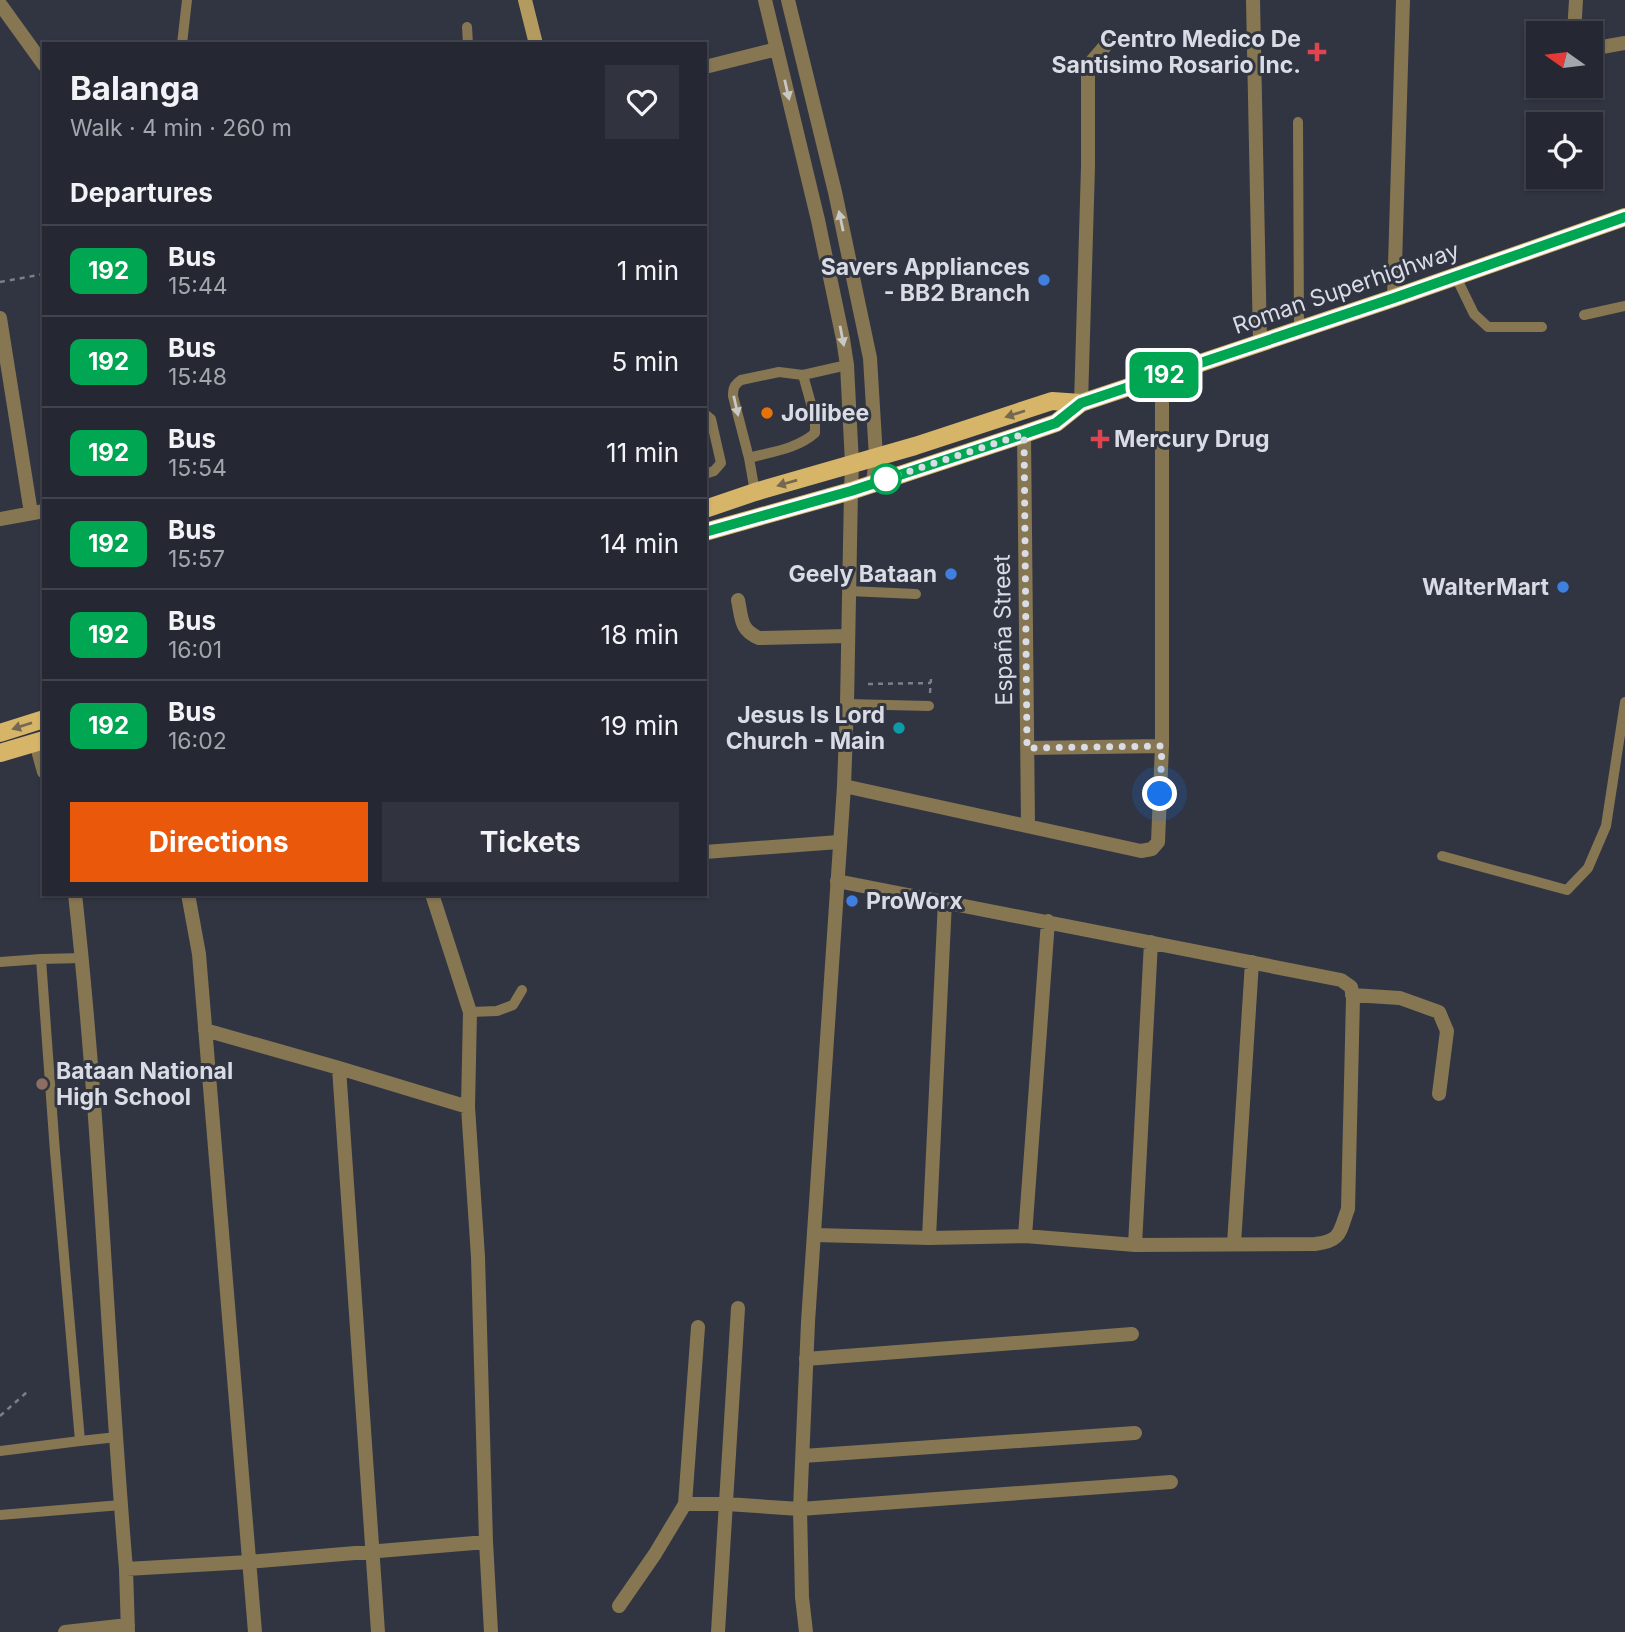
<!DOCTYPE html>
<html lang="en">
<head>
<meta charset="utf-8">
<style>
	:root { --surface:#252832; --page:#31343e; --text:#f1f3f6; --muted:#a3a6ac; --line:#42444d; --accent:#ea580c }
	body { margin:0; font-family:Inter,sans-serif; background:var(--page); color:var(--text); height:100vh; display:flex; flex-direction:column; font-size:26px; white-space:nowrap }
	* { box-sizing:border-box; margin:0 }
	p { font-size:23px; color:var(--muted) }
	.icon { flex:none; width:38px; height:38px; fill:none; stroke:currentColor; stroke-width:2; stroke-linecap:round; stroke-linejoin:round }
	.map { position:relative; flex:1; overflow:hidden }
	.sheet { position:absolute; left:42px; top:42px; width:665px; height:854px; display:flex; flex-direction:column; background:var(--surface); border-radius:0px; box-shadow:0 2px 5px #0004,0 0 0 2px var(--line) }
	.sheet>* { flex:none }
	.badge { padding:0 14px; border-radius:10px; font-size:24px; line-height:46px }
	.needle { width:46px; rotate:284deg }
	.buttons { position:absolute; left:1526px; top:21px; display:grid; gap:14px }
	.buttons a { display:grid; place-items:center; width:77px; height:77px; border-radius:0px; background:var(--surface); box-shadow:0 2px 5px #0004,0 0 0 2px var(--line); font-size:35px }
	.you { position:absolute; width:35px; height:35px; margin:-18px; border:5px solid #fff; border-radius:50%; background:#1a73e8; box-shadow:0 0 0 10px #1a73e833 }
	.map>.badge { position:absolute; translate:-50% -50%; box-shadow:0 0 0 4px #fff }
	h2 { padding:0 28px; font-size:26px; line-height:63px }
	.round { display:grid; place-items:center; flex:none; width:74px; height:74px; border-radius:0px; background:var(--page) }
	.summary { display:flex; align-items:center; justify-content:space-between; height:119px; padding:0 28px }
	h1 { font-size:33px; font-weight:700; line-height:52px }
	.action { display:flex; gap:14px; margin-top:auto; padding:14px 28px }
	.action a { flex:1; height:80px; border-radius:0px; background:var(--accent); color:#fff; font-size:28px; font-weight:700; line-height:80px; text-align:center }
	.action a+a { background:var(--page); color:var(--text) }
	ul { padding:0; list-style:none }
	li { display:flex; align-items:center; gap:21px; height:91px; padding:0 28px; border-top:2px solid var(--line) }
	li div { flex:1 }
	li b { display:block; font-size:26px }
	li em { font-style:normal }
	li .badge { min-width:77px; font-weight:700; text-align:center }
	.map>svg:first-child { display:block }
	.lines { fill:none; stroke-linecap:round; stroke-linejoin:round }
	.path { stroke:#7c7f8a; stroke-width:2.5; stroke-dasharray:5 5; stroke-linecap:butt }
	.service { stroke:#867652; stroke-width:10 }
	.minor { stroke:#867652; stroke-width:14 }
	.tertiary { stroke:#867652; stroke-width:14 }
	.secondary { stroke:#b39a5f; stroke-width:14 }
	.primary { stroke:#d6b568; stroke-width:18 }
	.oneway { fill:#c8c8c7 }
	.oneway2 { fill:#736851 }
	.line-casing { stroke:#fff; stroke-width:16 }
	.line { stroke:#00a651; stroke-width:10 }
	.walk { stroke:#d9dce4; stroke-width:7; stroke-dasharray:0 12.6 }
	.health-dot { fill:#e0444e; stroke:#313542; stroke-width:2.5 }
	.shop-dot { fill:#3f7fe0; stroke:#313542; stroke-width:2.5 }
	.food-dot { fill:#e8710a; stroke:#313542; stroke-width:2.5 }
	.stop-dot { fill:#fff; stroke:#00a651; stroke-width:3.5 }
	.culture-dot { fill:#0f9aa8; stroke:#313542; stroke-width:2.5 }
	.education-dot { fill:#8d6e63; stroke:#313542; stroke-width:2.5 }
	.labels { text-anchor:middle; stroke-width:6; stroke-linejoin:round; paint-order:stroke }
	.poi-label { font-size:23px; font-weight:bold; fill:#d9dce4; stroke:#313542; text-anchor:end }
	.street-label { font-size:23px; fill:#d9dce4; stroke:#313542 }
</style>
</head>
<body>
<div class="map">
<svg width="1625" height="1632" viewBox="0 0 1625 1632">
	<rect width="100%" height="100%" fill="#313542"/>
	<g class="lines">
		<path class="path" d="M 0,282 L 44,274
			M 868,684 L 931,683
			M 930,693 L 931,679
			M 0,1416 L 27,1392"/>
		<path class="service" d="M 467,27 L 468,44
			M 182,44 L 187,0
			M 1298,122 L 1299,330
			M 1456,277 L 1474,314 L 1488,327 L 1542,327
			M 1584,315 L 1625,306
			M 705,414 L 711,419 L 721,463 L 714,471 L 705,474
			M 749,458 L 733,396 C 733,388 734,385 741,380 L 779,372 L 803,375 L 847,365
			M 755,492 L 749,458 C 771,452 797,449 815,433 L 815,418 L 803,375
			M 849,591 L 916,594
			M 847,704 L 929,706
			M 1442,856 L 1567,890 L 1588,868 L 1606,826 L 1625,702
			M 0,962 L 41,959
			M 470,1012 L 497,1011 L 513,1005 L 522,990
			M 80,1441 L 117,1437
			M 0,1451 L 80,1441 L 55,1152 L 41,959 L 82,958
			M 0,1515 L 121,1505"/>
		<path class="minor" d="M 765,0 L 818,220 L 843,339 L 847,365 L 852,464 L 851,491
			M 788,0 L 835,192 L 870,358 L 876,457 L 873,483
			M 1253,0 L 1260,342
			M 0,4 L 44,65
			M 1574,33 L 1576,0
			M 1591,49 L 1625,43
			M 705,67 L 777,49
			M 1394,298 L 1403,0
			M 0,318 L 31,513
			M 1081,403 L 1088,167 L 1088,74 L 1093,60 L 1106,45
			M 1024,434 L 1028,825
			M 0,519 L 44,511
			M 738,600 C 742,619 740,630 759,638 L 848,636
			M 36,743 L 44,772
			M 1027,748 L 1162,746
			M 844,786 L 1141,851 L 1152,849 L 1158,842 L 1162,746 L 1162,376
			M 705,852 L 839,842
			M 75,894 C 100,1119 107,1344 126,1569 L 128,1632
			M 188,894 L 199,954 L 255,1632
			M 432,894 L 470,1012 L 468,1107 L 478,1257 L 486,1542 L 491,1632
			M 1352,995 L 1400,998 L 1439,1012 L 1447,1031 L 1439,1094
			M 205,1030 L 339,1068 L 468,1107
			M 339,1068 L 378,1632
			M 814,1235 L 929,1238 L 1025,1236 L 1135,1245 L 1315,1244 C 1342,1241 1339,1232 1348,1209 L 1353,998 L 1351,987 L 1341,980 L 837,881
			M 1025,1236 L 1048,921
			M 929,1238 L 945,901
			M 1234,1244 L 1252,962
			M 1135,1245 L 1151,942
			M 806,1359 L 1132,1334
			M 803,1456 L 1135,1433
			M 685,1504 L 698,1327
			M 126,1569 L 249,1562 L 486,1542
			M 619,1606 L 655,1554 L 685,1504 L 727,1504 L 800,1509 L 1171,1482
			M 65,1632 L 128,1625
			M 718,1632 L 738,1308"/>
		<path class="tertiary" d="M 806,1632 L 802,1597 L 800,1509 L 808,1322 L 844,786 L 847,704 L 851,491"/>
		<path class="secondary" d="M 525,0 L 536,44"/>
		<path class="primary" d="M 705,509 L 755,492 L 915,446 L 1052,401 L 1081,403
			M 705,532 L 851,491 L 1024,434 L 1056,423 L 1081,403 L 1394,298 L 1625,217
			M 0,733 L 44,719
			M 0,753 L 44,740"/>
	</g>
	<defs><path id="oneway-solid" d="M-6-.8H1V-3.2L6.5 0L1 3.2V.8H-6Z" transform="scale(1.75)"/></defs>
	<g class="oneway">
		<use href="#oneway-solid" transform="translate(787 90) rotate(77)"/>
		<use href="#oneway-solid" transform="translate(841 221) rotate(-102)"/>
		<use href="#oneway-solid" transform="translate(842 336) rotate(79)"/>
		<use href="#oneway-solid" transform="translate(736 406) rotate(77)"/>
	</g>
	<g class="oneway2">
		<use href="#oneway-solid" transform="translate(1015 414) rotate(162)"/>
		<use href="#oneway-solid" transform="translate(787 483) rotate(164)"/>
		<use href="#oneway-solid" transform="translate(22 726) rotate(162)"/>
	</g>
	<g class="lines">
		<g class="line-casing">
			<path id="line" d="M 705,532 L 851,491 L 1024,434 L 1056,423 L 1081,403 L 1394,298 L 1625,217"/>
		</g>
		<use href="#line" class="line"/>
		<path class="walk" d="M 886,479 L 1024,434 L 1027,748 L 1162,746 L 1160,794"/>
	</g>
	<g class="health-dot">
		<path d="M1313.5 41.5h7v7h7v7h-7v7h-7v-7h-7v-7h7z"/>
		<path d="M1096.5 428.5h7v7h7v7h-7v7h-7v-7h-7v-7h7z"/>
	</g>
	<g class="shop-dot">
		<circle cx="1044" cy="280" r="7"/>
		<circle cx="951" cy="574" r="7"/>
		<circle cx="1563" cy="587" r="7"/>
		<circle cx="852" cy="901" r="7"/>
	</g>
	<circle class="food-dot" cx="767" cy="413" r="7"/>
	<circle class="stop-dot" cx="886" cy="479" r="14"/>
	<circle class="culture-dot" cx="899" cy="728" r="7"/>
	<circle class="education-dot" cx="42" cy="1084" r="7"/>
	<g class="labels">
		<g class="poi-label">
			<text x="1301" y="47">Centro Medico De<tspan x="1301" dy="26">Santisimo Rosario Inc.</tspan></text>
			<text x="1030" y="275">Savers Appliances<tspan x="1030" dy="26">- BB2 Branch</tspan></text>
			<text x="781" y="421" text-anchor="start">Jollibee</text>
			<text x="1114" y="447" text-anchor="start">Mercury Drug</text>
			<text x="937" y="582">Geely Bataan</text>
			<text x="1549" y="595">WalterMart</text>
			<text x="885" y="723">Jesus Is Lord<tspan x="885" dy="26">Church - Main</tspan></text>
			<text x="866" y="909" text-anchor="start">ProWorx</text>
			<text x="56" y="1079" text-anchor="start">Bataan National<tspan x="56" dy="26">High School</tspan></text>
		</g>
		<g class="street-label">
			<text transform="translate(1346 288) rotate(-19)" y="8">Roman Superhighway</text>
			<text transform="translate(1003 630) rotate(-91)" y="8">España Street</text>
		</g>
	</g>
</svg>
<div class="buttons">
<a><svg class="needle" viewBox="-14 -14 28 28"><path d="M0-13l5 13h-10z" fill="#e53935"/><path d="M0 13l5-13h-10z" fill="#a3a6ac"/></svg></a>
<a><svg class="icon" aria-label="locate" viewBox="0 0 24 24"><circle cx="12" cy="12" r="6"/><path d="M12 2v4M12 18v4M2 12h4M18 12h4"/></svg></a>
</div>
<div class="you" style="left:1160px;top:794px"></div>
<b class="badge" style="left:1164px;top:375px;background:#00a651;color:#fff">192</b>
<section class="sheet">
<div class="summary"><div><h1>Balanga</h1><p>Walk · 4 min · 260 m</p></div><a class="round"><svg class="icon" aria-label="heart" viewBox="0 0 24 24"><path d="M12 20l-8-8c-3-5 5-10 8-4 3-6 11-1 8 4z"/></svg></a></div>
<h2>Departures</h2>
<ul>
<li><span class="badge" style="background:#00a651;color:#fff">192</span><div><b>Bus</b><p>15:44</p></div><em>1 min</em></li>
<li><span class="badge" style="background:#00a651;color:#fff">192</span><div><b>Bus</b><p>15:48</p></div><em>5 min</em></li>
<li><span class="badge" style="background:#00a651;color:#fff">192</span><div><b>Bus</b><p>15:54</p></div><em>11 min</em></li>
<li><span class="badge" style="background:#00a651;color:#fff">192</span><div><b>Bus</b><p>15:57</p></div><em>14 min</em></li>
<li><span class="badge" style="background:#00a651;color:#fff">192</span><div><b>Bus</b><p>16:01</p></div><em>18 min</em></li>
<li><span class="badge" style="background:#00a651;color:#fff">192</span><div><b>Bus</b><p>16:02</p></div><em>19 min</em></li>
</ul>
<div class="action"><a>Directions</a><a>Tickets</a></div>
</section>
</div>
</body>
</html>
